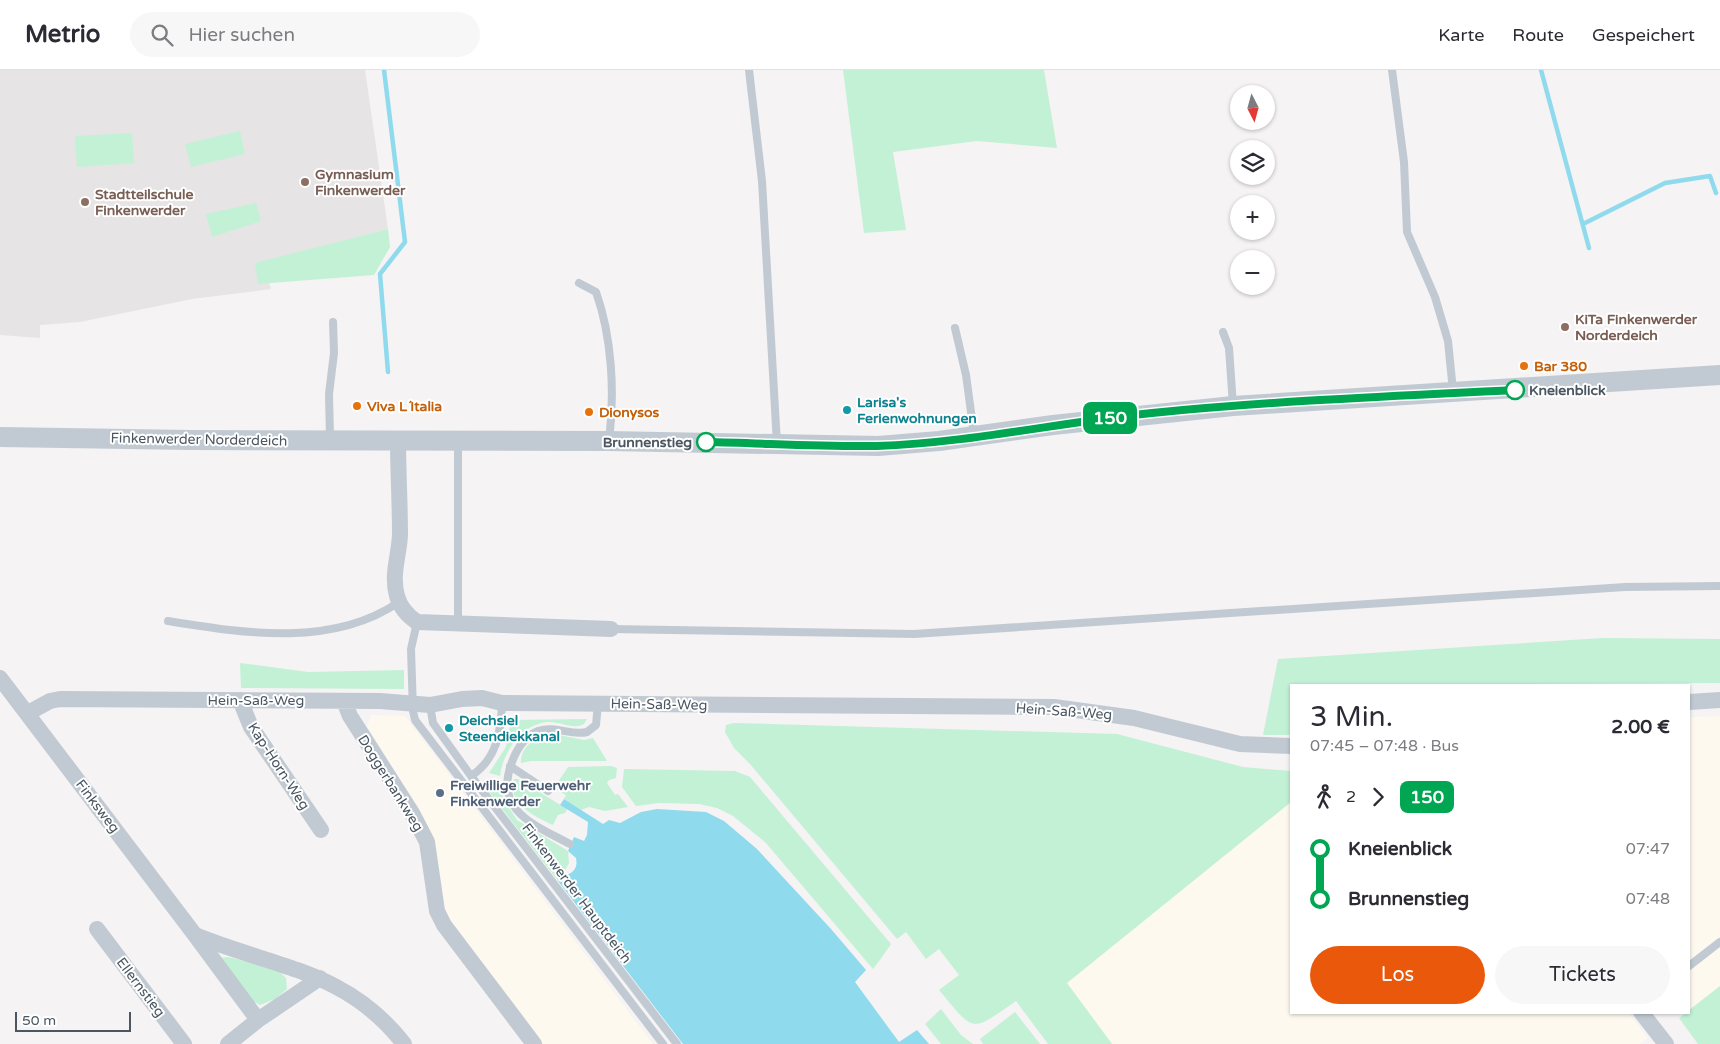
<!DOCTYPE html>
<html lang="de">
<head>
<meta charset="utf-8">
<style>
	:root { --surface:#fff; --page:#f7f7f7; --text:#2b2b33; --muted:#7c7c81; --line:#e1e1e2; --accent:#ea580c }
	body { margin:0; font-family:"Varela Round",sans-serif; background:var(--page); color:var(--text); height:100vh; display:flex; flex-direction:column; font-size:19px; white-space:nowrap }
	* { box-sizing:border-box; margin:0 }
	p { font-size:16px; color:var(--muted) }
	.icon { flex:none; width:28px; height:28px; fill:none; stroke:currentColor; stroke-width:2; stroke-linecap:round; stroke-linejoin:round }
	.map { position:relative; flex:1; overflow:hidden }
	.drawer { position:absolute; left:1290px; top:614px; width:400px; height:330px; display:flex; flex-direction:column; background:var(--surface); border-radius:0px; box-shadow:0 1px 4px #0004 }
	.drawer>* { flex:none }
	.badge { padding:0 10px; border-radius:8px; font-size:18px; line-height:32px }
	.needle { width:32px; rotate:174deg }
	.tools { position:absolute; left:1230px; top:15px; display:grid; gap:10px }
	.tools a { display:grid; place-items:center; width:45px; height:45px; border-radius:50%; background:var(--surface); box-shadow:0 1px 4px #0004; font-size:25px }
	.scale { position:absolute; left:15px; bottom:12px; width:116px; box-sizing:border-box; padding-left:5px; border:2px solid #4a5661; border-top:0; font-size:14px; line-height:18px; white-space:nowrap; color:#4a5661; -webkit-text-stroke:4px #fff; paint-order:stroke }
	.map>.badge { position:absolute; translate:-50% -50%; box-shadow:0 0 0 2px #fff }
	.legs { display:flex; align-items:center; gap:8px; height:55px; padding:0 20px; font-size:16px }
	.legs p { margin-inline-start:auto }
	.overview { display:flex; align-items:center; justify-content:space-between; height:85px; padding:0 20px }
	h1 { font-size:28px; font-weight:600; line-height:38px }
	.action { display:flex; gap:10px; margin-top:auto; padding:10px 20px }
	.action a { flex:1; height:58px; border-radius:30px; background:var(--accent); color:#fff; font-size:20px; font-weight:600; line-height:58px; text-align:center }
	.action a+a { background:var(--page); color:var(--text) }
	ul { padding:0 20px; list-style:none }
	li { display:flex; align-items:center; gap:18px; height:50px; font-size:19px }
	li i { display:grid; place-items:center; width:8px; height:100%; margin:0 6px; background:currentColor }
	li i::after { content:''; width:12px; height:12px; margin:-6px; border:4px solid; border-radius:50%; background:var(--surface) }
	li p { margin-inline-start:auto }
	li:first-child i { background:linear-gradient(#0000 50%,currentColor 0) }
	li:last-child i { background:linear-gradient(currentColor 50%,#0000 0) }
	header { display:flex; align-items:center; gap:30px; box-sizing:border-box; height:70px; padding:0 25px; background:var(--surface); border-bottom:1px solid var(--line) }
	header strong { font-size:24px }
	nav { display:flex; gap:28px; margin-inline-start:auto; font-size:18px }
	.search { width:350px; height:45px; background:var(--page); display:flex; align-items:center; gap:12px; box-sizing:border-box; padding:0 18px; border-radius:28px; color:var(--muted); font-size:19px }
	.map>svg:first-child { display:block }
	.commercial { fill:#fdf9ef }
	.education { fill:#e6e4e5 }
	.green { fill:#c3f1d5 }
	.water { fill:#90daee }
	.lines { fill:none; stroke-linecap:round; stroke-linejoin:round }
	.stream { stroke:#90daee; stroke-width:4.5 }
	.service { stroke:#c1cad2; stroke-width:8 }
	.minor { stroke:#c1cad2; stroke-width:16 }
	.tertiary { stroke:#c1cad2; stroke-width:20 }
	.line-1-casing { stroke:#fff; stroke-width:11 }
	.line-1 { stroke:#00a651; stroke-width:8 }
	.education-dot { fill:#8d6e63; stroke:#fff; stroke-width:2 }
	.food-dot { fill:#e8710a; stroke:#fff; stroke-width:2 }
	.stop-1-dot { fill:#fff; stroke:#00a651; stroke-width:2.5 }
	.culture-dot { fill:#0f9aa8; stroke:#fff; stroke-width:2 }
	.service-dot { fill:#5c6f8a; stroke:#fff; stroke-width:2 }
	.labels { text-anchor:middle; stroke-width:4; stroke-linejoin:round; paint-order:stroke }
	.education-label { font-size:14px; font-weight:bold; fill:#785e54; stroke:#fff; text-anchor:start }
	.food-label { font-size:14px; font-weight:bold; fill:#c56008; stroke:#fff; text-anchor:start }
	.stop-label { font-size:14px; font-weight:bold; fill:#4a5661; stroke:#fff; text-anchor:start }
	.culture-label { font-size:14px; font-weight:bold; fill:#0d838f; stroke:#fff; text-anchor:start }
	.street-label { font-size:14px; fill:#4a5661; stroke:#fff }
	.service-label { font-size:14px; font-weight:bold; fill:#4e5e75; stroke:#fff; text-anchor:start }
</style>
</head>
<body>
<header>
<strong>Metrio</strong>
<div class="search"><svg class="icon" aria-label="search" viewBox="0 0 24 24"><circle cx="10" cy="10" r="6"/><path d="M15 15l6 6"/></svg>Hier suchen</div>
<nav><a>Karte</a><a>Route</a><a>Gespeichert</a></nav>
</header>
<div class="map">
<svg width="1720" height="974" viewBox="0 0 1720 974">
	<rect width="100%" height="100%" fill="#f5f3f3"/>
	<path class="commercial" d="M 371,645 L 405,646 L 653,974 L 542,974 L 459,865 L 443,838 L 418,739 L 367,656 Z
		M 1720,646 L 1720,916 L 1689,940 L 1689,647 Z
		M 1291,732 L 1291,942 L 1628,943 L 1648,968 L 1640,974 L 1112,974 L 1067,913 Z"/>
	<path class="education" d="M 0,0 L 365,0 L 388,159 L 292,184 L 266,204 L 271,219 L 192,229 L 80,252 L 40,255 L 40,268 L 0,265 Z"/>
	<path class="green" d="M 843,0 L 1044,0 L 1057,78 L 977,71 L 893,82 L 906,160 L 864,163 Z
		M 240,61 L 245,84 L 191,97 L 185,74 Z
		M 132,63 L 134,93 L 77,97 L 75,66 Z
		M 256,133 L 261,151 L 212,167 L 206,144 Z
		M 388,159 L 390,177 L 374,205 L 258,214 L 255,193 Z
		M 1603,568 L 1720,569 L 1720,613 L 1291,615 L 1291,665 L 1263,665 L 1278,589 Z
		M 240,593 L 308,602 L 404,600 L 404,619 L 241,618 Z
		M 587,649 L 584,654 C 574,660 561,652 549,652 C 522,653 503,682 500,706 L 489,703 L 506,677 L 511,650 Z
		M 734,653 L 1117,664 L 1243,697 L 1291,701 L 1291,732 L 1067,913 L 1112,974 L 1048,974 L 1016,931 C 970,963 975,963 939,920 L 959,905 L 939,879 L 926,889 L 906,862 L 897,869 L 750,694 L 734,678 L 725,662 L 726,655 Z
		M 554,664 L 584,670 L 593,668 L 607,691 L 531,691 L 521,693 C 520,676 538,665 554,664 Z
		M 611,696 L 617,698 L 616,708 L 609,710 L 607,713 L 615,725 L 618,724 L 628,737 L 605,741 L 589,737 L 581,740 L 564,729 L 566,725 L 554,718 L 568,697 Z
		M 624,699 L 735,701 L 750,707 L 891,874 C 890,876 875,897 873,899 L 766,773 L 733,746 L 717,738 L 699,734 L 659,733 L 636,736 L 622,717 Z
		M 514,709 L 518,709 L 567,739 L 565,743 L 558,745 L 553,755 C 537,747 506,734 514,709 Z
		M 500,714 L 504,730 L 517,750 L 568,781 L 569,793 L 560,810 L 558,811 L 486,718 Z
		M 228,887 L 277,899 L 286,908 L 287,919 L 275,929 L 260,935 L 253,931 L 220,888 Z
		M 1720,916 L 1720,974 L 1698,974 L 1679,948 Z
		M 941,939 L 961,965 L 973,974 L 941,974 L 925,954 Z
		M 1015,942 L 1040,974 L 983,974 L 980,969 Z"/>
	<path class="water" d="M 564,729 L 603,754 L 609,750 L 620,753 L 641,742 L 657,739 L 706,742 L 724,751 L 757,779 L 831,859 L 866,900 L 855,912 L 899,972 L 917,960 L 929,974 L 683,974 L 558,811 C 567,803 579,804 576,788 L 568,781 L 574,767 L 584,771 L 587,765 L 588,752 L 560,735 Z"/>
	<g class="lines">
		<path class="stream" d="M 384,0 L 405,172 L 380,204 L 388,302
			M 1541,0 L 1589,178
			M 1583,154 L 1665,113 L 1710,106 L 1716,123"/>
		<path class="service" d="M 749,0 L 762,111 L 777,374
			M 1392,0 L 1404,92 L 1407,162 L 1435,227 L 1448,271 L 1453,321
			M 579,213 L 596,222 C 612,267 615,323 609,371
			M 955,258 L 966,305 L 974,364
			M 1223,262 L 1229,278 L 1233,336
			M 330,370 L 329,324 L 334,283 L 333,252
			M 458,371 L 458,554
			M 168,551 C 244,563 332,578 399,532
			M 417,552 L 411,579 L 413,641 L 415,650 L 663,974
			M 611,559 L 914,564 L 1625,517 L 1720,516
			M 430,635 L 433,653 L 471,706 L 677,974
			M 510,696 L 548,721
			M 471,706 C 497,689 501,662 502,633
			M 570,774 C 535,755 493,741 512,692 C 517,678 524,667 538,661 C 555,655 571,666 587,662 L 596,655 L 598,633
			M 1689,896 L 1720,872"/>
		<path class="minor" d="M 398,369 C 398,401 400,433 400,465 C 399,486 391,505 397,526 C 400,537 408,546 417,552 L 611,559
			M 0,608 L 195,865 C 275,898 347,900 404,974
			M 240,630 L 251,657 L 321,760
			M 344,631 L 350,646 L 412,743 L 427,772 L 437,841 L 444,855 L 534,974
			M 1689,632 L 1720,630
			M 28,643 L 50,631 L 60,629 L 380,631 L 430,635 L 462,629 L 482,628 L 502,633 L 1054,637 L 1134,648 L 1240,674 L 1291,676
			M 97,859 L 184,974
			M 195,865 L 258,950
			M 1641,942 L 1666,974
			M 228,974 L 258,950 L 320,908"/>
		<path class="tertiary" d="M 0,367 L 191,370 L 609,371 L 878,376 L 939,371 L 1053,355 L 1233,336 L 1720,305"/>
	</g>
	<g class="lines">
		<g class="line-1-casing">
			<path id="line-1" d="M 706,372 C 763,373 820,377 877,376 C 968,373 1062,352 1152,343 C 1273,331 1394,326 1515,320"/>
		</g>
		<use href="#line-1" class="line-1"/>
	</g>
	<g class="education-dot">
		<circle cx="305" cy="112" r="5"/>
		<circle cx="85" cy="132" r="5"/>
		<circle cx="1565" cy="257" r="5"/>
	</g>
	<g class="food-dot">
		<circle cx="1524" cy="296" r="5"/>
		<circle cx="357" cy="336" r="5"/>
		<circle cx="589" cy="342" r="5"/>
	</g>
	<g class="stop-1-dot">
		<circle cx="1515" cy="320" r="9"/>
		<circle cx="706" cy="372" r="9"/>
	</g>
	<g class="culture-dot">
		<circle cx="847" cy="340" r="5"/>
		<circle cx="449" cy="658" r="5"/>
	</g>
	<circle class="service-dot" cx="440" cy="723" r="5"/>
	<g class="labels">
		<g class="education-label">
			<text x="315" y="109">Gymnasium<tspan x="315" dy="16">Finkenwerder</tspan></text>
			<text x="95" y="129">Stadtteilschule<tspan x="95" dy="16">Finkenwerder</tspan></text>
			<text x="1575" y="254">KiTa Finkenwerder<tspan x="1575" dy="16">Norderdeich</tspan></text>
		</g>
		<g class="food-label">
			<text x="1534" y="301">Bar 380</text>
			<text x="367" y="341">Viva L´Italia</text>
			<text x="599" y="347">Dionysos</text>
		</g>
		<g class="stop-label">
			<text x="1529" y="325">Kneienblick</text>
			<text x="692" y="377" text-anchor="end">Brunnenstieg</text>
		</g>
		<g class="culture-label">
			<text x="857" y="337">Larisa's<tspan x="857" dy="16">Ferienwohnungen</tspan></text>
			<text x="459" y="655">Deichsiel<tspan x="459" dy="16">Steendiekkanal</tspan></text>
		</g>
		<g class="street-label">
			<text transform="translate(199 369) rotate(1)" y="5">Finkenwerder Norderdeich</text>
			<text x="256" y="635">Hein-Saß-Weg</text>
			<text transform="translate(659 634) rotate(1)" y="5">Hein-Saß-Weg</text>
			<text transform="translate(1064 641) rotate(4)" y="5">Hein-Saß-Weg</text>
			<text transform="translate(279 696) rotate(57)" y="5">Kap-Horn-Weg</text>
			<text transform="translate(391 713) rotate(58)" y="5">Doggerbankweg</text>
			<text transform="translate(98 736) rotate(53)" y="5">Finksweg</text>
			<text transform="translate(577 823) rotate(53)" y="5">Finkenwerder Hauptdeich</text>
			<text transform="translate(141 917) rotate(53)" y="5">Ellernstieg</text>
		</g>
		<g class="service-label">
			<text x="450" y="720">Freiwillige Feuerwehr<tspan x="450" dy="16">Finkenwerder</tspan></text>
		</g>
	</g>
</svg>
<div class="tools">
<a><svg class="needle" viewBox="-14 -14 28 28"><path d="M0-13l5 13h-10z" fill="#e53935"/><path d="M0 13l5-13h-10z" fill="#7c7c81"/></svg></a>
<a><svg class="icon" aria-label="layers" viewBox="0 0 24 24"><path d="M12 4l9 5-9 5-9-5zM3 14l9 5 9-5"/></svg></a>
<a>+</a>
<a>−</a>
</div>
<div class="scale">50 m</div>
<b class="badge" style="left:1110px;top:348px;background:#00a651;color:#fff">150</b>
<section class="drawer">
<div class="overview"><div><h1>3 Min.</h1><p>07:45 – 07:48 · Bus</p></div><b>2.00 €</b></div>
<div class="legs"><svg class="icon" aria-label="walk" viewBox="0 0 24 24"><circle cx="13" cy="4" r="2"/><path d="M13 8l-2 6 4 7M11 14l-3 7M7 12l3-4h3l4 4"/></svg>2<svg class="icon" aria-label="forward" viewBox="0 0 24 24"><path d="M9 5l7 7-7 7"/></svg><b class="badge" style="background:#00a651;color:#fff">150</b></div>
<ul>
<li><i style="color:#00a651"></i><b>Kneienblick</b><p>07:47</p></li>
<li><i style="color:#00a651"></i><b>Brunnenstieg</b><p>07:48</p></li>
</ul>
<div class="action"><a>Los</a><a>Tickets</a></div>
</section>
</div>
</body>
</html>
